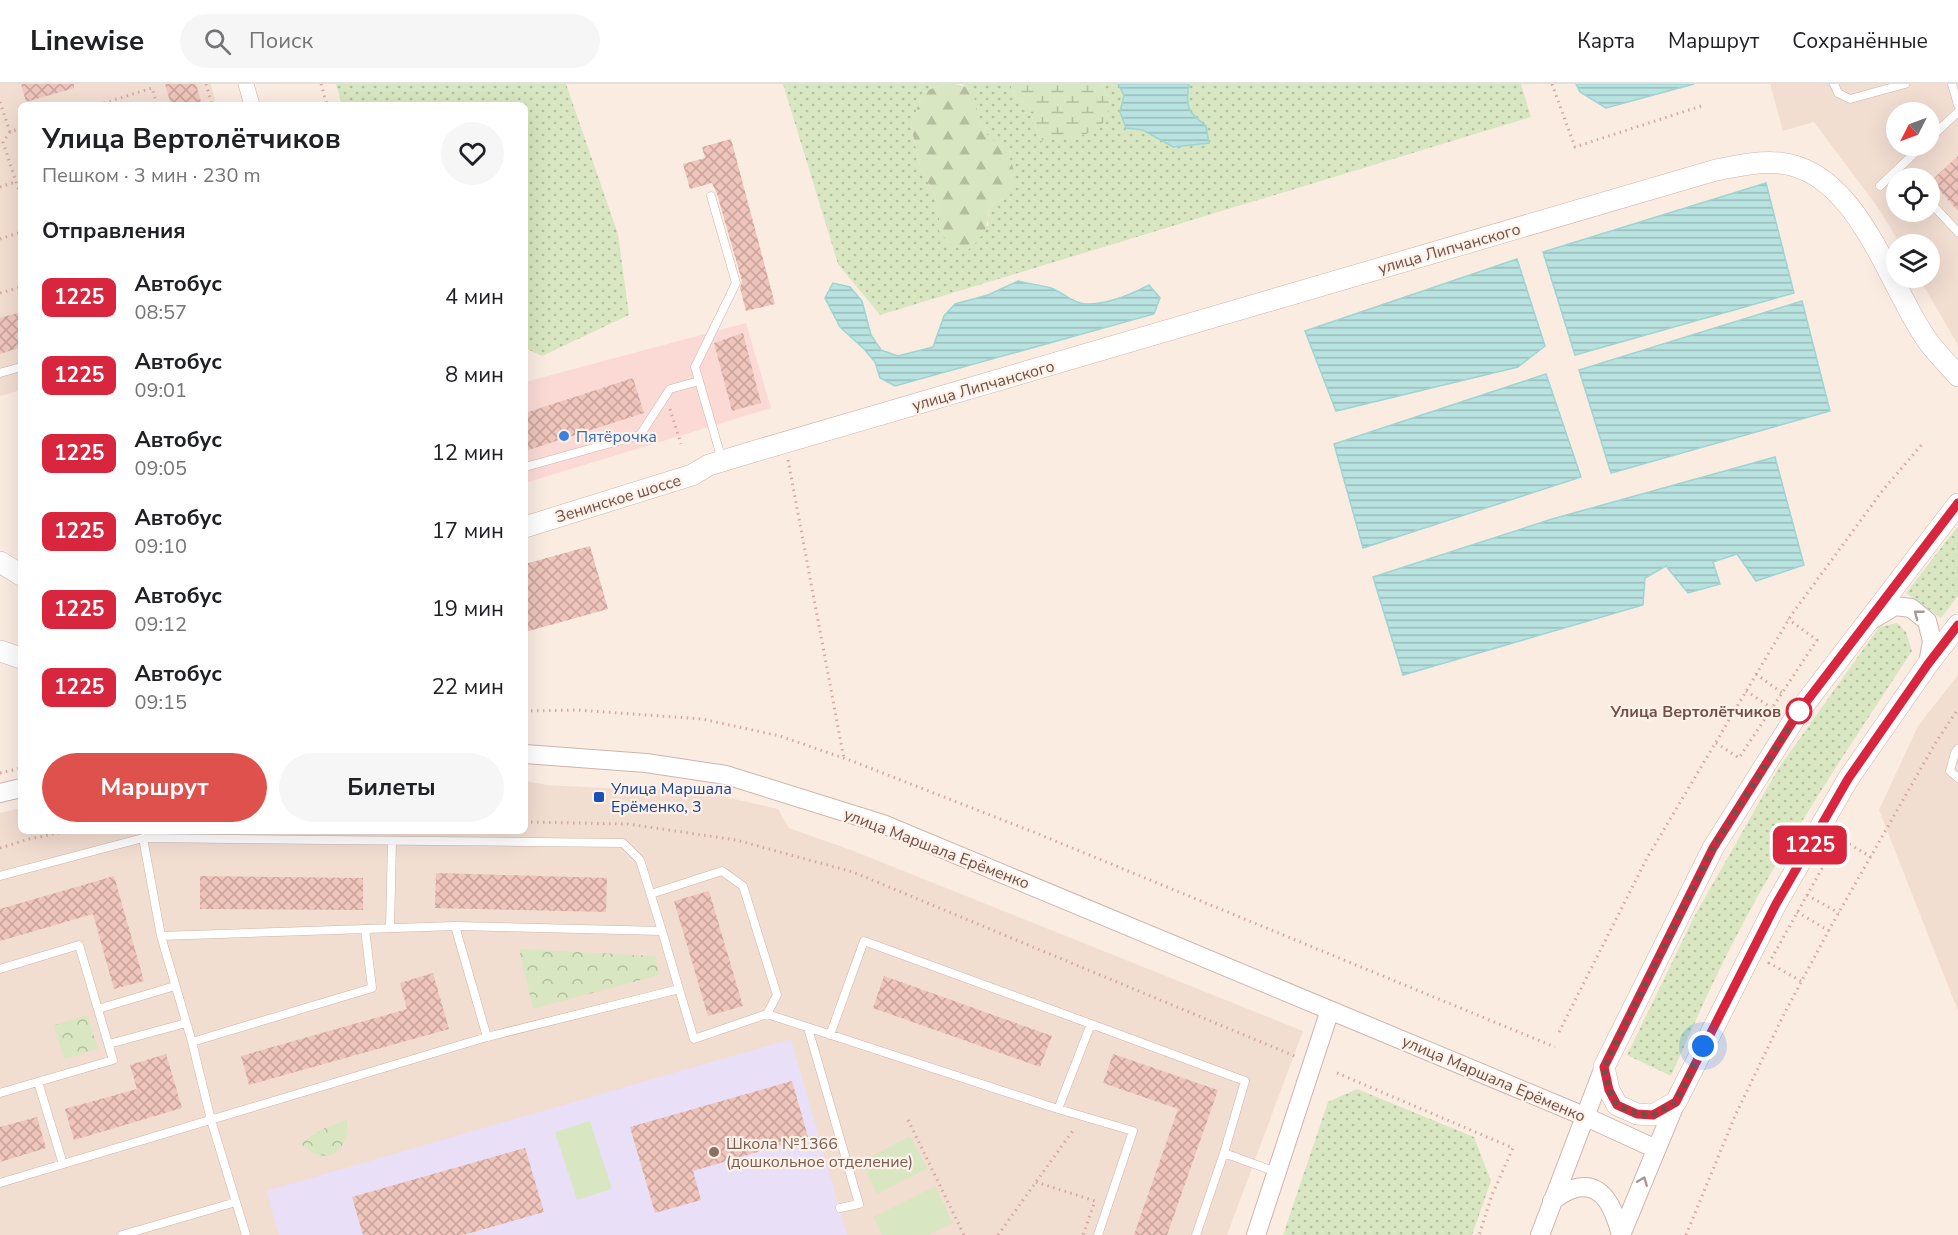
<!DOCTYPE html>
<html lang="ru">
<head>
<meta charset="utf-8">
<style>
	:root { --surface:#fff; --page:#f6f6f6; --text:#202124; --muted:#757577; --line:#e0e0e0; --accent:#df514c }
	body { margin:0; font-family:"Nunito Sans",sans-serif; background:var(--page); color:var(--text); height:100vh; display:flex; flex-direction:column; font-size:22px; white-space:nowrap }
	* { box-sizing:border-box; margin:0 }
	p { font-size:20px; color:var(--muted) }
	.icon { flex:none; width:33px; height:33px; fill:none; stroke:currentColor; stroke-width:2; stroke-linecap:round; stroke-linejoin:round }
	.map { position:relative; flex:1; overflow:hidden }
	.panel { position:absolute; left:18px; top:18px; width:510px; height:732px; display:flex; flex-direction:column; background:var(--surface); border-radius:9px; box-shadow:0 6px 24px #0002 }
	.panel>* { flex:none }
	.badge { padding:0 12px; border-radius:9px; font-size:21px; line-height:39px }
	.needle { width:39px; rotate:228deg }
	.buttons { position:absolute; left:1886px; top:18px; display:grid; gap:12px }
	.buttons a { display:grid; place-items:center; width:54px; height:54px; border-radius:50%; background:var(--surface); box-shadow:0 6px 24px #0002; font-size:30px }
	.you { position:absolute; width:30px; height:30px; margin:-15px; border:4px solid #fff; border-radius:50%; background:#1a73e8; box-shadow:0 0 0 9px #1a73e833 }
	.map>.badge { position:absolute; translate:-50% -50%; box-shadow:0 0 0 3px #fff }
	h2 { padding:0 24px; font-size:22px; line-height:54px }
	.round { display:grid; place-items:center; flex:none; width:63px; height:63px; border-radius:32px; background:var(--page) }
	.overview { display:flex; align-items:center; justify-content:space-between; height:102px; padding:0 24px }
	h1 { font-size:28px; font-weight:700; line-height:45px }
	.cta { display:flex; gap:12px; margin-top:auto; padding:12px 24px }
	.cta a { flex:1; height:69px; border-radius:36px; background:var(--accent); color:#fff; font-size:24px; font-weight:700; line-height:69px; text-align:center }
	.cta a+a { background:var(--page); color:var(--text) }
	ul { padding:0; list-style:none }
	li { display:flex; align-items:center; gap:18px; height:78px; padding:0 24px }
	li div { flex:1 }
	li b { display:block; font-size:22px }
	li em { font-style:normal }
	li .badge { min-width:66px; font-weight:700; text-align:center }
	header { display:flex; align-items:center; gap:36px; box-sizing:border-box; height:84px; padding:0 30px; background:var(--surface); border-bottom:2px solid var(--line) }
	header strong { font-size:28px }
	nav { display:flex; gap:33px; margin-inline-start:auto; font-size:21px }
	.search { width:420px; height:54px; background:var(--page); display:flex; align-items:center; gap:15px; box-sizing:border-box; padding:0 21px; border-radius:33px; color:var(--muted); font-size:22px }
	.map>svg:first-child { display:block }
	.residential { fill:#f2ddd1; fill-rule:evenodd }
	.commercial { fill:#fbdad6 }
	.education { fill:#e9dff7 }
	.grass { fill:url(#grass-dots) }
	.forest { fill:url(#forest-firs) }
	.wetland { fill:url(#wetland-marsh) }
	.park { fill:url(#park-crowns) }
	.garden { fill:#d8e7c1 }
	.water { fill:url(#water-rules); stroke:#9ed4d2; stroke-width:1.5 }
	.building { fill:url(#building-cross-hatch) }
	.lines { fill:none; stroke-linecap:round; stroke-linejoin:round }
	.service-casing { stroke:#cdb4ac; stroke-width:9 }
	.minor-casing { stroke:#cdb4ac; stroke-width:16 }
	.tertiary-casing { stroke:#cdb4ac; stroke-width:20 }
	.secondary-casing { stroke:#d0b3aa; stroke-width:22 }
	.path { stroke:#d3a99f; stroke-width:3; stroke-dasharray:1.5 4.5; stroke-linecap:butt }
	.service { stroke:#fff; stroke-width:8 }
	.minor { stroke:#fff; stroke-width:15 }
	.tertiary { stroke:#fff; stroke-width:18 }
	.secondary { stroke:#fff; stroke-width:21 }
	.oneway { stroke:#aa9692 }
	.line-casing { stroke:#fff; stroke-width:14 }
	.line { stroke:#d7263d; stroke-width:9 }
	.walk { stroke:#71504a; stroke-width:6; stroke-dasharray:0 10.8 }
	.shop-dot { fill:#3f7fe0; stroke:#fef1e7; stroke-width:2 }
	.stop-dot { fill:#fff; stroke:#d7263d; stroke-width:3 }
	.transit-dot { fill:#1a4fb4; stroke:#fef1e7; stroke-width:2 }
	.education-dot { fill:#8d6e63; stroke:#fef1e7; stroke-width:2 }
	.labels { text-anchor:middle; stroke-width:4.5; stroke-linejoin:round; paint-order:stroke }
	.street-label { font-size:16px; fill:#71504a; stroke:#fef1e7 }
	.shop-label { font-size:16px; fill:#366cbe; stroke:#fef1e7; text-anchor:start }
	.stop-label { font-size:16px; font-weight:bold; fill:#71504a; stroke:#fef1e7; text-anchor:end }
	.transit-label { font-size:16px; fill:#164399; stroke:#fef1e7; text-anchor:start }
	.education-label { font-size:16px; fill:#785e54; stroke:#fef1e7; text-anchor:start }
</style>
</head>
<body>
<header>
<strong>Linewise</strong>
<div class="search"><svg class="icon" aria-label="search" viewBox="0 0 24 24"><circle cx="10" cy="10" r="6"/><path d="M15 15l6 6"/></svg>Поиск</div>
<nav><a>Карта</a><a>Маршрут</a><a>Сохранённые</a></nav>
</header>
<div class="map">
<svg width="1958" height="1151" viewBox="0 0 1958 1151">
	<defs>
		<pattern id="grass-dots" width="8" height="8" patternUnits="userSpaceOnUse" patternTransform="scale(1.5)"><rect width="8" height="8" fill="#d8e7c1"/><path d="M2 2h.1M6 6h.1" fill="none" stroke="#b4be9f" stroke-width="1.8" stroke-linecap="round"/></pattern>
		<pattern id="forest-firs" width="22" height="20" patternUnits="userSpaceOnUse" patternTransform="scale(1.5)"><rect width="22" height="20" fill="#d8e7c1"/><path d="M5 1l3.5 6h-7zM16 11l3.5 6h-7z" fill="#b4be9f"/></pattern>
		<pattern id="wetland-marsh" width="20" height="14" patternUnits="userSpaceOnUse" patternTransform="scale(1.5)"><rect width="20" height="14" fill="#d8e7c1"/><path d="M1 5h8M5 5V1M11 12h8M15 12V8" fill="none" stroke="#b4be9f"/></pattern>
		<pattern id="park-crowns" width="20" height="18" patternUnits="userSpaceOnUse" patternTransform="scale(1.5)"><rect width="20" height="18" fill="#d8e7c1"/><path d="M2 6a3 3 0 1 1 6 0M12 15a3 3 0 1 1 6 0" fill="none" stroke="#b4be9f"/></pattern>
		<pattern id="water-rules" width="6" height="5" patternUnits="userSpaceOnUse" patternTransform="scale(1.5)"><rect width="6" height="5" fill="#b8e3e1"/><path d="M0 2.5h6" fill="none" stroke="#9abab8"/></pattern>
		<pattern id="building-cross-hatch" width="8" height="8" patternUnits="userSpaceOnUse" patternTransform="scale(1.5)"><rect width="8" height="8" fill="#efc5bb"/><path d="M0 0l8 8M0 8l8-8" fill="none" stroke="#c6a29a"/></pattern>
	</defs>
	<rect width="100%" height="100%" fill="#fbece2"/>
	<path class="residential" d="M 0,0 L 211,0 L 216,21 L 21,21 L 21,306 L 0,312 Z
		M 1770,0 L 1958,0 L 1958,261 L 1919,194 L 1929,194 L 1929,160 L 1900,160 L 1879,125 L 1814,38 L 1783,47 ZM 1896,28 L 1929,28 L 1929,62 L 1896,62 ZM 1896,94 L 1929,94 L 1929,128 L 1896,128 Z
		M 1958,591 L 1958,927 L 1879,726 L 1918,642 Z
		M 525,697 L 547,701 L 642,706 L 691,705 L 778,725 L 789,744 L 851,766 L 1303,947 L 1227,1151 L 0,1151 L 0,729 L 21,724 L 21,747 L 525,747 Z"/>
	<path class="commercial" d="M 746,239 L 771,324 L 525,399 L 525,298 Z"/>
	<path class="education" d="M 791,955 L 847,1151 L 279,1151 L 266,1107 Z"/>
	<path class="grass" d="M 336,0 L 566,0 L 618,150 L 629,231 L 542,272 L 525,264 L 525,21 L 342,21 Z
		M 783,0 L 944,0 L 923,8 L 911,41 L 920,83 L 935,112 L 939,129 L 939,147 L 988,142 L 989,123 L 1004,114 L 1003,64 C 993,57 985,51 980,39 C 975,24 976,9 962,0 L 1010,0 L 1015,12 L 1029,23 L 1040,57 L 1056,54 L 1074,53 L 1110,18 L 1101,0 L 1118,0 L 1124,11 L 1120,28 L 1126,44 L 1143,46 L 1173,63 L 1206,42 C 1188,28 1185,23 1189,0 L 1521,0 L 1531,33 L 880,231 L 838,180 Z
		M 1958,442 L 1958,512 L 1941,534 L 1906,509 Z
		M 1897,539 L 1906,548 L 1912,567 C 1861,645 1809,722 1763,803 C 1728,864 1699,928 1671,992 L 1627,971 L 1694,833 L 1778,685 L 1879,543 Z
		M 1357,1005 L 1474,1053 L 1491,1097 L 1472,1151 L 1283,1151 L 1328,1018 Z"/>
	<path class="forest" d="M 944,0 C 953,0 964,0 970,6 C 978,15 976,30 981,41 C 988,56 995,55 1003,64 C 1012,74 1014,87 1016,99 L 1004,114 L 989,123 C 988,146 983,153 966,168 L 950,160 L 939,147 L 939,129 L 935,112 L 920,83 L 911,41 L 923,8 Z"/>
	<path class="wetland" d="M 1010,0 L 1101,0 L 1110,18 C 1108,23 1108,31 1105,36 C 1091,57 1061,53 1040,57 L 1029,23 L 1015,12 Z"/>
	<path class="park" d="M 519,865 L 656,872 L 659,891 L 533,925 Z
		M 87,931 L 98,965 L 64,975 L 54,941 Z
		M 347,1036 C 349,1070 326,1084 300,1059 L 325,1044 Z"/>
	<path class="garden" d="M 590,1037 L 612,1105 L 577,1116 L 555,1048 Z
		M 910,1052 L 927,1084 L 877,1110 L 861,1078 Z
		M 935,1102 L 953,1139 L 928,1151 L 882,1151 L 873,1133 Z"/>
	<path class="water" d="M 1118,0 L 1189,0 C 1185,23 1188,28 1206,42 L 1209,59 L 1173,63 L 1143,46 L 1126,44 L 1120,28 L 1124,11 Z
		M 1576,0 L 1694,0 L 1606,24 L 1580,8 Z
		M 1766,99 L 1794,209 L 1575,271 L 1543,168 Z
		M 1517,175 L 1545,262 L 1518,283 L 1336,327 L 1305,247 Z
		M 1018,197 C 1029,200 1041,201 1051,204 C 1063,208 1072,219 1085,220 C 1107,221 1130,211 1149,201 L 1160,214 L 1154,230 L 895,302 L 880,294 L 875,278 L 864,265 L 840,243 L 825,214 L 833,199 L 850,203 L 862,217 L 871,251 L 881,266 L 898,272 L 933,263 L 944,232 L 955,220 L 988,211 Z
		M 1802,217 L 1830,327 L 1611,389 L 1579,286 Z
		M 1546,290 L 1581,393 L 1363,464 L 1334,360 Z
		M 1775,373 L 1804,481 L 1756,497 L 1737,470 L 1713,478 L 1720,500 L 1688,509 L 1666,482 L 1645,494 L 1643,521 L 1403,591 L 1373,493 L 1552,435 Z"/>
	<path class="building" d="M 21,0 L 74,0 L 74,4 L 26,18 Z
		M 165,0 L 196,0 L 202,21 L 171,21 Z
		M 731,55 L 775,220 L 746,227 L 740,204 L 742,197 L 717,110 L 712,99 L 690,105 L 683,80 L 705,74 L 702,63 Z
		M 1958,72 L 1958,127 L 1931,97 Z
		M 21,228 L 21,263 L 0,270 L 0,234 Z
		M 743,249 L 761,319 L 732,327 L 714,259 Z
		M 633,294 L 644,329 L 525,367 L 525,329 Z
		M 590,462 L 608,525 L 525,548 L 525,480 Z
		M 436,789 L 607,794 L 606,828 L 435,824 Z
		M 114,792 L 144,897 L 114,905 L 93,830 L 0,857 L 0,825 Z
		M 200,792 L 363,794 L 363,826 L 200,825 Z
		M 709,807 L 743,922 L 708,932 L 674,817 Z
		M 433,889 L 449,945 L 249,1001 L 241,972 L 407,925 L 400,899 Z
		M 884,892 L 1052,952 L 1040,983 L 873,924 Z
		M 166,970 L 182,1024 L 74,1056 L 65,1025 L 137,1005 L 130,981 Z
		M 1113,970 L 1218,1006 L 1167,1151 L 1134,1151 L 1178,1025 L 1103,999 Z
		M 792,997 L 808,1053 L 693,1087 L 701,1116 L 655,1129 L 630,1043 Z
		M 37,1033 L 46,1064 L 0,1078 L 0,1043 Z
		M 525,1064 L 544,1128 L 463,1151 L 363,1151 L 352,1113 Z"/>
	<g class="lines">
		<g class="service-casing">
			<path id="service" d="M 1834,0 L 1838,9 L 1850,15 L 1905,0
				M 1952,0 L 1958,21
				M 1929,55 L 1958,28
				M 1880,102 L 1922,62
				M 711,112 L 736,199 L 695,283 L 722,376
				M 1929,117 L 1958,148
				M 0,289 L 21,283
				M 525,383 L 640,351 L 670,305 L 699,297
				M 1958,665 L 1955,669 L 1950,687 L 1958,694
				M 143,754 L 161,852 L 192,958 L 211,1036 L 246,1151
				M 0,792 L 143,754 L 623,759 L 640,776 L 662,847
				M 651,810 L 722,787 L 743,802 L 777,911 L 767,930 L 694,955 L 679,905
				M 455,842 L 487,953
				M 390,844 L 392,757
				M 0,885 L 79,861 L 113,976 L 0,1009
				M 98,925 L 175,902
				M 767,930 L 1058,1025 L 1133,1047 L 1098,1151
				M 808,944 L 859,1120 L 840,1124
				M 830,951 L 864,857 L 1091,940
				M 192,958 L 372,904 L 365,845
				M 109,960 L 186,939
				M 38,998 L 63,1080
				M 1058,1025 L 1091,940 L 1245,997 L 1224,1069 L 1196,1151
				M 1224,1069 L 1276,1088
				M 0,1099 L 487,953 L 679,905 L 662,847 L 455,842 L 161,852
				M 122,1151 L 236,1118"/>
		</g>
		<g class="minor-casing">
			<path id="minor" d="M 246,0 L 252,21"/>
		</g>
		<g class="tertiary-casing">
			<path id="tertiary" d="M 1870,537 L 1895,522 L 1911,524 L 1927,537 L 1932,557 L 1928,580
				M 525,670 L 646,679 L 726,691 L 883,740 L 1584,1032 L 1656,1065
				M 0,709 L 21,704
				M 1552,1117 C 1558,1113 1565,1107 1573,1105 C 1604,1095 1615,1128 1621,1151
				M 1256,1151 L 1330,926
				M 1540,1151 L 1604,983
				M 1621,1151 L 1676,1018"/>
		</g>
		<g class="secondary-casing">
			<path id="secondary" d="M 1958,420 L 1800,626 L 1713,764 L 1604,983 L 1609,1006 L 1617,1021 L 1637,1030 L 1653,1031 L 1676,1018 L 1776,820 L 1848,695 L 1928,580 L 1958,541
				M 525,443 L 692,391 L 709,381 L 752,368 L 1716,86 C 1737,82 1758,77 1780,79 C 1857,87 1888,199 1925,253 C 1934,267 1947,279 1958,292
				M 0,478 L 21,491
				M 0,567 L 21,574"/>
		</g>
		<path class="path" d="M 206,0 L 212,21
			M 321,0 L 327,21
			M 1552,0 L 1575,63 L 1701,22
			M 0,18 L 10,48 L 21,44
			M 98,21 L 152,4 L 157,21
			M 10,48 L 3,58 L 21,113
			M 0,103 L 15,98
			M 0,155 L 21,148
			M 0,209 L 21,203
			M 670,325 L 681,360
			M 788,376 L 844,675
			M 1756,590 L 1782,609
			M 1746,607 L 1772,624
			M 525,627 L 577,626 L 702,635 L 780,652 L 852,677 L 1036,749 L 1555,963
			M 1716,659 L 1739,674 L 1817,556 L 1788,535
			M 0,689 L 21,684
			M 525,738 L 628,740 L 736,756 L 853,788 L 1297,973
			M 0,764 L 29,755 L 69,747
			M 1807,811 L 1839,829
			M 1797,828 L 1829,847
			M 1801,897 L 1769,879 L 1839,754 L 1871,773
			M 1559,948 L 1647,774 L 1792,530 L 1883,406 L 1924,358
			M 1337,989 L 1513,1064 L 1492,1111 L 1479,1151
			M 908,1036 L 964,1151
			M 1036,1098 L 1095,1117 L 1083,1151
			M 998,1151 L 1074,1045
			M 1686,1151 L 1735,1032 L 1783,932 L 1830,844 L 1936,658 L 1958,625"/>
		<use href="#service" class="service"/>
		<use href="#minor" class="minor"/>
		<use href="#tertiary" class="tertiary"/>
		<use href="#secondary" class="secondary"/>
	</g>
	<defs><path id="oneway-chevron" d="M-2-3.5L2.5 0L-2 3.5" fill="none" stroke-width="1.6" stroke-linecap="round" stroke-linejoin="round" transform="scale(1.5)"/></defs>
	<g class="oneway">
		<use href="#oneway-chevron" transform="translate(1918 530) rotate(-142)"/>
		<use href="#oneway-chevron" transform="translate(1643 1097) rotate(-68)"/>
	</g>
	<g class="lines">
		<g class="line-casing">
			<path id="line" d="M 1958,419 L 1800,626 L 1713,764 L 1604,983 L 1609,1006 L 1617,1021 L 1637,1030 L 1653,1031 L 1676,1018 L 1776,820 L 1848,695 L 1928,580 L 1958,541"/>
		</g>
		<use href="#line" class="line"/>
		<path class="walk" d="M 1703,962 L 1676,1018 L 1653,1031 L 1637,1030 L 1617,1021 L 1609,1006 L 1604,983 L 1713,764 L 1800,626 L 1799,627"/>
	</g>
	<circle class="shop-dot" cx="564" cy="352" r="6"/>
	<circle class="stop-dot" cx="1799" cy="627" r="12"/>
	<rect class="transit-dot" x="593" y="707" width="12" height="12" rx="3"/>
	<circle class="education-dot" cx="714" cy="1068" r="6"/>
	<g class="labels">
		<g class="street-label">
			<text transform="translate(1449 164) rotate(-16)" y="6">улица Липчанского</text>
			<text transform="translate(983 301) rotate(-16)" y="6">улица Липчанского</text>
			<text transform="translate(618 414) rotate(-17)" y="6">Зенинское шоссе</text>
			<text transform="translate(937 764) rotate(21)" y="6">улица Маршала Ерёменко</text>
			<text transform="translate(1494 994) rotate(23)" y="6">улица Маршала Ерёменко</text>
		</g>
		<g class="shop-label">
			<text x="576" y="358">Пятёрочка</text>
		</g>
		<g class="stop-label">
			<text x="1781" y="633">Улица Вертолётчиков</text>
		</g>
		<g class="transit-label">
			<text x="611" y="710">Улица Маршала<tspan x="611" dy="18">Ерёменко, 3</tspan></text>
		</g>
		<g class="education-label">
			<text x="726" y="1065">Школа №1366<tspan x="726" dy="18">(дошкольное отделение)</tspan></text>
		</g>
	</g>
</svg>
<div class="buttons">
<a><svg class="needle" viewBox="-14 -14 28 28"><path d="M0-13l5 13h-10z" fill="#e53935"/><path d="M0 13l5-13h-10z" fill="#757577"/></svg></a>
<a><svg class="icon" aria-label="locate" viewBox="0 0 24 24"><circle cx="12" cy="12" r="6"/><path d="M12 2v4M12 18v4M2 12h4M18 12h4"/></svg></a>
<a><svg class="icon" aria-label="layers" viewBox="0 0 24 24"><path d="M12 4l9 5-9 5-9-5zM3 14l9 5 9-5"/></svg></a>
</div>
<div class="you" style="left:1703px;top:962px"></div>
<b class="badge" style="left:1810px;top:761px;background:#d7263d;color:#fff">1225</b>
<section class="panel">
<div class="overview"><div><h1>Улица Вертолётчиков</h1><p>Пешком · 3 мин · 230 m</p></div><a class="round"><svg class="icon" aria-label="heart" viewBox="0 0 24 24"><path d="M12 20l-8-8c-3-5 5-10 8-4 3-6 11-1 8 4z"/></svg></a></div>
<h2>Отправления</h2>
<ul>
<li><span class="badge" style="background:#d7263d;color:#fff">1225</span><div><b>Автобус</b><p>08:57</p></div><em>4 мин</em></li>
<li><span class="badge" style="background:#d7263d;color:#fff">1225</span><div><b>Автобус</b><p>09:01</p></div><em>8 мин</em></li>
<li><span class="badge" style="background:#d7263d;color:#fff">1225</span><div><b>Автобус</b><p>09:05</p></div><em>12 мин</em></li>
<li><span class="badge" style="background:#d7263d;color:#fff">1225</span><div><b>Автобус</b><p>09:10</p></div><em>17 мин</em></li>
<li><span class="badge" style="background:#d7263d;color:#fff">1225</span><div><b>Автобус</b><p>09:12</p></div><em>19 мин</em></li>
<li><span class="badge" style="background:#d7263d;color:#fff">1225</span><div><b>Автобус</b><p>09:15</p></div><em>22 мин</em></li>
</ul>
<div class="cta"><a>Маршрут</a><a>Билеты</a></div>
</section>
</div>
</body>
</html>
